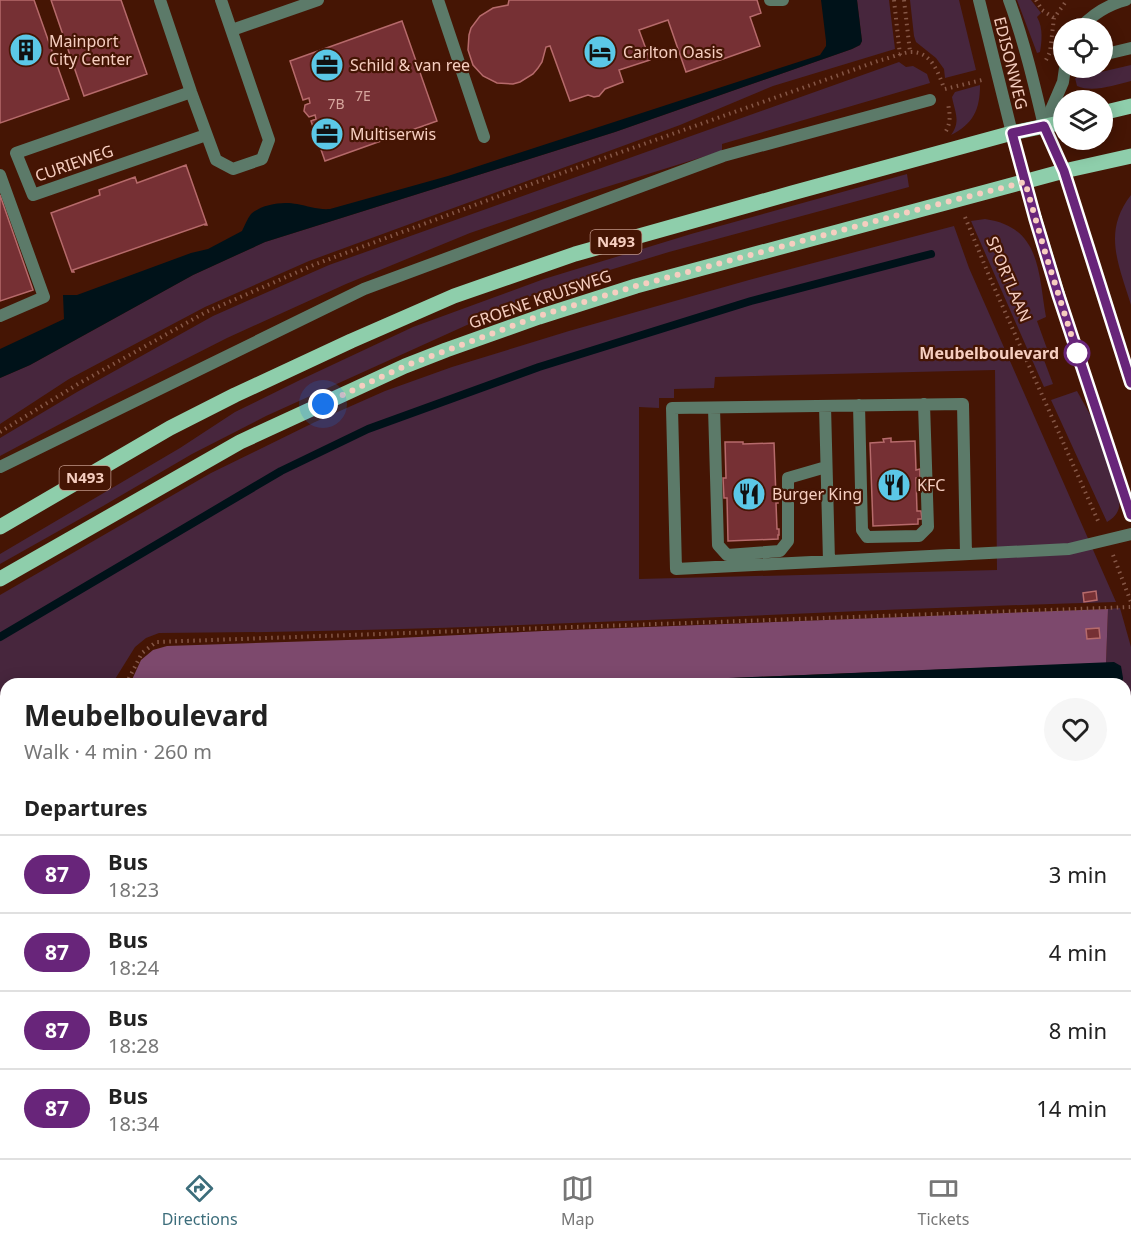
<!DOCTYPE html>
<html lang="en">
<head>
<meta charset="utf-8">
<style>
	:root { --surface:#fff; --page:#f6f6f6; --text:#222; --muted:#767676; --line:#e0e0e0; --accent:#3c6d7b }
	body { margin:0; font-family:"Noto Sans",sans-serif; background:var(--page); color:var(--text); height:100vh; display:flex; flex-direction:column; font-size:22px; white-space:nowrap }
	* { box-sizing:border-box; margin:0 }
	p { font-size:20px; color:var(--muted) }
	.icon { flex:none; width:33px; height:33px; fill:none; stroke:currentColor; stroke-width:2; stroke-linecap:round; stroke-linejoin:round }
	.map { position:relative; flex:1; overflow:hidden }
	.drawer { position:absolute; left:0px; top:678px; width:1131px; height:480px; display:flex; flex-direction:column; background:var(--surface); border-radius:18px 18px 0 0; box-shadow:0 3px 15px #0003 }
	.drawer>* { flex:none }
	.badge { padding:0 12px; border-radius:20px; font-size:21px; line-height:39px }
	.fabs { position:absolute; left:1053px; top:18px; display:grid; gap:12px }
	.fabs a { display:grid; place-items:center; width:60px; height:60px; border-radius:50%; background:var(--surface); box-shadow:0 3px 15px #0003; font-size:30px }
	.you { position:absolute; width:30px; height:30px; margin:-15px; border:4px solid #fff; border-radius:50%; background:#1a73e8; box-shadow:0 0 0 9px #1a73e833 }
	.map>.badge { position:absolute; translate:-50% -50%; box-shadow:0 0 0 3px #fff }
	h2 { padding:0 24px; font-size:22px; line-height:54px }
	.round { display:grid; place-items:center; flex:none; width:63px; height:63px; border-radius:32px; background:var(--page) }
	.head { display:flex; align-items:center; justify-content:space-between; height:102px; padding:0 24px }
	h1 { font-size:28px; font-weight:700; line-height:45px }
	ul { padding:0; list-style:none }
	li { display:flex; align-items:center; gap:18px; height:78px; padding:0 24px; border-top:2px solid var(--line) }
	li div { flex:1 }
	li b { display:block; font-size:22px }
	li em { font-style:normal }
	li .badge { min-width:66px; font-weight:700; text-align:center }
	.tabs { display:flex; justify-content:space-around; align-items:center; height:84px; border-top:2px solid var(--line); background:var(--surface); font-size:16px; color:var(--muted) }
	.tabs a { display:grid; justify-items:center; gap:3px }
	.tabs .selected { color:var(--accent) }
	.map>svg:first-child { display:block }
	.green { fill:#47263d; fill-rule:evenodd }
	.forest { fill:#7d496d }
	.water { fill:#001219 }
	.lines { fill:none; stroke-linecap:round; stroke-linejoin:round }
	.stream { stroke:#001219; stroke-width:8 }
	.building { fill:#763034; stroke:#b66a6b; stroke-width:1.5 }
	.path { stroke:#855747; stroke-width:4; stroke-dasharray:1.5 4.5; stroke-linecap:butt }
	.lane { stroke:#5c7a69; stroke-width:12 }
	.street { stroke:#5c7a69; stroke-width:12 }
	.secondary { stroke:#78aa8e; stroke-width:12 }
	.primary { stroke:#8eceab; stroke-width:15 }
	.line-casing { stroke:#fff; stroke-width:14 }
	.line { stroke:#68257a; stroke-width:9 }
	.walk { stroke:#f6cec0; stroke-width:6; stroke-dasharray:0 10.8 }
	.stop-dot { fill:#fff; stroke:#68257a; stroke-width:3 }
	.labels { text-anchor:middle; stroke-width:4.5; stroke-linejoin:round; paint-order:stroke }
	.number-label { font-size:14px; fill:#d6a69d }
	.shield { fill:#451504; stroke:#c19688; stroke-width:1.5 }
	.shield-label { font-size:15px; font-weight:bold; fill:#f6cec0 }
	.poi-label { font-size:16px; fill:#f6cec0; stroke:#451504; text-anchor:start }
	.street-label { font-size:16px; fill:#f6cec0; stroke:#451504 }
	.stop-label { font-size:16px; font-weight:bold; fill:#f6cec0; stroke:#451504; text-anchor:end }
</style>
</head>
<body>
<div class="map">
<svg width="1131" height="1158" viewBox="0 0 1131 1158">
	<rect width="100%" height="100%" fill="#451504"/>
	<path class="green" d="M 857,0 L 889,0 L 895,49 L 773,86 L 680,125 L 309,261 L 205,307 L 69,379 L 0,424 L 0,378 L 30,365 L 193,275 L 265,242 L 615,132 L 852,49 L 860,45 L 862,41 Z
		M 910,0 L 959,0 L 976,70 L 945,78 L 944,69 L 936,58 L 916,42 L 914,36 Z
		M 1017,0 L 1031,0 L 1041,13 L 1037,17 C 1043,27 1042,40 1040,52 L 1037,53 Z
		M 899,62 L 906,67 L 913,66 L 927,74 L 930,83 L 722,144 L 722,151 L 590,192 L 470,233 L 346,284 L 227,338 L 105,400 L 0,456 L 0,438 L 77,392 L 213,316 L 329,265 Z
		M 1131,65 L 1131,81 C 1114,85 1093,93 1077,86 L 1075,78 Z
		M 980,85 C 980,110 973,124 951,135 C 961,121 955,113 952,97 L 955,92 Z
		M 907,174 L 909,187 L 669,252 L 544,290 L 266,416 L 192,454 L 103,506 L 0,564 L 0,554 L 180,448 L 235,412 L 300,380 L 413,327 L 544,279 L 691,234 Z
		M 1131,195 L 1131,305 C 1119,265 1102,232 1131,195 Z
		M 985,219 C 1041,227 1038,272 1046,317 L 1037,321 L 1050,357 L 1044,360 L 1053,384 L 1044,387 L 971,221 Z
		M 954,226 L 969,268 L 1116,602 C 797,611 478,632 159,633 L 146,638 L 135,647 L 112,684 L 6,684 L 6,755 L 0,761 L 0,595 L 211,473 L 315,422 L 385,391 L 452,367 L 569,331 L 749,280 ZM 995,370 L 997,570 L 639,579 L 639,407 L 659,408 L 659,398 L 674,398 L 674,389 L 714,388 L 715,377 Z
		M 1077,391 L 1092,418 L 1119,497 C 1121,509 1117,516 1107,522 L 1051,400 Z
		M 1120,608 L 1131,647 L 1131,802 L 1125,802 L 1125,684 L 1122,684 L 1123,678 L 1106,663 L 1108,609 Z
		M 0,820 L 6,830 L 6,913 L 0,916 Z
		M 6,963 L 6,1112 L 0,1113 L 0,965 Z"/>
	<path class="forest" d="M 1108,609 L 1106,663 L 585,684 L 130,684 L 141,660 L 153,650 L 167,646 L 378,639 L 543,631 Z"/>
	<path class="water" d="M 821,0 L 857,0 L 862,41 L 860,45 L 852,49 L 615,132 L 265,242 L 193,275 L 30,365 L 0,378 L 0,349 L 64,319 L 63,295 L 77,295 L 191,253 L 208,249 L 242,231 C 245,225 247,219 251,214 C 262,204 283,201 297,204 C 308,206 318,210 330,209 L 448,176 L 820,55 L 826,46 L 826,41 Z
		M 1114,662 L 1121,666 L 1123,678 L 1122,684 L 585,684 Z"/>
	<g class="lines">
		<path class="stream" d="M 0,637 L 281,471 L 368,429 L 539,367 L 751,301 L 931,254"/>
	</g>
	<path class="building" d="M 0,0 L 34,0 L 69,99 L 0,123 Z
		M 51,0 L 121,0 L 147,74 L 84,96 Z
		M 509,0 L 757,0 L 761,13 L 750,17 L 760,46 L 686,72 L 668,20 L 639,30 L 650,60 L 619,70 L 623,82 L 605,89 L 599,96 L 594,97 L 588,95 L 570,101 L 550,46 L 546,47 L 542,62 L 538,68 L 533,74 L 520,82 L 513,84 L 497,83 L 483,76 L 473,65 L 468,50 L 469,35 L 471,28 L 480,16 L 493,8 L 508,5 Z
		M 402,21 L 437,121 L 325,161 L 311,121 L 316,119 L 315,115 L 309,117 L 304,111 L 305,105 L 310,103 L 309,98 L 303,100 L 290,61 Z
		M 186,165 L 207,225 L 205,225 L 205,224 L 73,270 L 74,272 L 72,272 L 51,213 L 100,195 L 99,190 L 135,177 L 137,183 Z
		M 0,195 L 33,290 L 0,301 Z
		M 891,438 L 891,442 L 915,441 L 916,470 L 920,469 L 920,478 L 916,478 L 917,511 L 921,511 L 922,519 L 918,519 L 918,524 L 873,526 L 870,443 L 884,442 L 883,439 Z
		M 725,442 L 743,442 L 743,444 L 774,443 L 776,497 L 778,497 L 778,503 L 776,503 L 777,529 L 779,529 L 779,535 L 778,535 L 778,539 L 728,541 L 727,498 L 724,498 L 723,478 L 726,478 Z
		M 1096,591 L 1097,600 L 1084,602 L 1083,593 Z
		M 1099,628 L 1100,638 L 1087,639 L 1086,629 Z
		M 109,1152 L 138,1152 L 138,1157 L 109,1158 Z
		M 394,1152 L 395,1158 L 366,1158 L 366,1153 Z
		M 463,1152 L 495,1152 L 496,1158 L 467,1158 L 467,1156 L 463,1156 Z
		M 591,1152 L 619,1152 L 620,1158 L 592,1158 Z
		M 858,1152 L 858,1158 L 835,1158 L 835,1154 Z
		M 1024,1152 L 1104,1152 L 1104,1158 L 1024,1158 Z
		M 928,1153 L 928,1158 L 900,1158 L 900,1154 Z"/>
	<g class="lines">
		<path class="path" d="M 894,0 L 900,55
			M 904,0 L 910,52
			M 1036,0 L 1042,10 L 1054,18
			M 1046,60 L 1050,52 L 1054,18 L 1067,0
			M 945,89 L 982,80
			M 946,131 C 951,122 950,114 948,104
			M 965,217 L 990,278 L 1099,523
			M 0,432 L 78,384 L 206,312 L 316,264 L 534,183 L 881,60 C 890,58 901,53 910,52 C 931,51 938,72 944,88
			M 1113,555 L 1131,602
			M 126,684 L 142,653 L 156,642 L 1131,607
			M 0,1015 L 6,1013"/>
		<path class="lane" d="M 160,0 L 191,92 L 216,160 L 233,169 L 262,159 L 269,140 L 221,0
			M 438,0 L 484,137
			M 770,0 L 783,0
			M 1080,28 C 1093,14 1107,5 1126,0
			M 232,30 L 318,0
			M 1102,55 L 1131,48
			M 191,92 L 16,153 L 33,195 L 206,135
			M 1044,126 L 1063,82 L 1065,68
			M 0,175 L 44,297 L 0,316
			M 859,405 L 862,530 L 867,537 L 919,536 L 928,527 L 924,404
			M 825,406 L 829,561
			M 714,408 L 718,545 L 727,555 L 780,551 L 788,541 L 788,478 L 826,467
			M 0,467 L 364,289 L 723,156 L 930,100
			M 966,554 L 963,404 L 672,408 L 676,569 L 1069,549 L 1131,534"/>
		<path class="street" d="M 979,0 L 1012,133
			M 1009,0 C 1024,41 1034,83 1044,126
			M 81,1152 L 81,1158
			M 217,1152 L 218,1158
			M 332,1152 L 333,1158
			M 525,1152 L 525,1158
			M 821,1152 L 821,1158
			M 961,1152 L 961,1158"/>
		<path class="secondary" d="M 1044,126 L 1064,171 L 1131,383
			M 1012,133 C 1046,262 1089,388 1131,515"/>
		<path class="primary" d="M 1102,113 L 1131,106
			M 0,527 L 170,428 L 235,395 L 351,341 L 454,296 L 575,254 L 792,193 L 1012,133 L 1064,122
			M 0,579 L 240,442 L 405,366 L 446,350 L 539,317 L 636,286 L 1064,171 L 1131,156"/>
	</g>
	<g class="lines">
		<g class="line-casing">
			<path id="line" d="M 1131,383 L 1064,171 L 1044,126 L 1012,133 L 1035,218 L 1058,294 L 1131,515"/>
		</g>
		<use href="#line" class="line"/>
		<path class="walk" d="M 323,404 L 405,366 L 539,316 L 636,286 L 935,205 L 1025,182 L 1045,252 L 1077,353"/>
	</g>
	<defs>
		<g id="building-disc" transform="scale(1.725)"><circle r="9.5" fill="#5bc8e7" stroke="#451504"/><path d="M-4-6H4V6H1V3H-1V6H-4ZM-2.5-4.3h1.7v1.8h-1.7ZM.8-4.3h1.7v1.8H.8ZM-2.5-1h1.7V.8h-1.7ZM.8-1h1.7V.8H.8Z" fill="#111"/></g>
		<g id="hotel-disc" transform="scale(1.725)"><circle r="9.5" fill="#5bc8e7" stroke="#451504"/><path d="M-6-4.5h1.5V1H6V5H4.5V3h-9V5H-6ZM-4 0a1.8 1.8 0 1 1 3.6 0ZM.5 0V-2.5h3Q6-2.5 6 0Z" fill="#111"/></g>
		<g id="office-disc" transform="scale(1.725)"><circle r="9.5" fill="#5bc8e7" stroke="#451504"/><path d="M-6-3h4V-5.5h4V-3h4V5H-6ZM-1-4.5V-3h2v-1.5ZM-6 0V1H6V0Z" fill="#111"/></g>
		<g id="restaurant-disc" transform="scale(1.725)"><circle r="9.5" fill="#5bc8e7" stroke="#451504"/><path d="M-5-6h1v4h1v-4h1v4h1v-4h1v5L-1.5 .5V6h-2V.5L-5-1ZM5-6V6H3V1.5H1.5Q1.5-4 5-6Z" fill="#111"/></g>
	</defs>
	<g fill-rule="evenodd">
		<use href="#building-disc" x="26" y="50"/>
		<use href="#hotel-disc" x="600" y="52"/>
		<use href="#office-disc" x="327" y="65"/>
		<use href="#office-disc" x="327" y="134"/>
		<use href="#restaurant-disc" x="894" y="485"/>
		<use href="#restaurant-disc" x="749" y="494"/>
	</g>
	<circle class="stop-dot" cx="1077" cy="353" r="12"/>
	<g class="labels">
		<g class="number-label">
			<text x="363" y="101">7E</text>
			<text x="336" y="109">7B</text>
		</g>
		<g class="shield">
			<rect x="590.5" y="230" width="51" height="24" rx="4.5"/>
			<rect x="59.5" y="466" width="51" height="24" rx="4.5"/>
		</g>
		<g class="shield-label">
			<text x="616" y="247">N493</text>
			<text x="85" y="483">N493</text>
		</g>
		<g class="poi-label">
			<text x="49" y="47">Mainport<tspan x="49" dy="18">City Center</tspan></text>
			<text x="623" y="58">Carlton Oasis</text>
			<text x="350" y="71">Schild &amp; van ree</text>
			<text x="350" y="140">Multiserwis</text>
			<text x="917" y="491">KFC</text>
			<text x="772" y="500">Burger King</text>
		</g>
		<g class="street-label">
			<text transform="translate(1011 63) rotate(76)" y="6">EDISONWEG</text>
			<text transform="translate(74 163) rotate(-19)" y="6">CURIEWEG</text>
			<text transform="translate(1009 279) rotate(67)" y="6">SPORTLAAN</text>
			<text transform="translate(540 299) rotate(-19)" y="6">GROENE KRUISWEG</text>
		</g>
		<g class="stop-label">
			<text x="1059" y="359">Meubelboulevard</text>
		</g>
	</g>
</svg>
<div class="fabs">
<a><svg class="icon" aria-label="locate" viewBox="0 0 24 24"><circle cx="12" cy="12" r="6"/><path d="M12 2v4M12 18v4M2 12h4M18 12h4"/></svg></a>
<a><svg class="icon" aria-label="layers" viewBox="0 0 24 24"><path d="M12 4l9 5-9 5-9-5zM3 14l9 5 9-5"/></svg></a>
</div>
<div class="you" style="left:323px;top:404px"></div>
<section class="drawer">
<div class="head"><div><h1>Meubelboulevard</h1><p>Walk · 4 min · 260 m</p></div><a class="round"><svg class="icon" aria-label="heart" viewBox="0 0 24 24"><path d="M12 20l-8-8c-3-5 5-10 8-4 3-6 11-1 8 4z"/></svg></a></div>
<h2>Departures</h2>
<ul>
<li><span class="badge" style="background:#68257a;color:#fff">87</span><div><b>Bus</b><p>18:23</p></div><em>3 min</em></li>
<li><span class="badge" style="background:#68257a;color:#fff">87</span><div><b>Bus</b><p>18:24</p></div><em>4 min</em></li>
<li><span class="badge" style="background:#68257a;color:#fff">87</span><div><b>Bus</b><p>18:28</p></div><em>8 min</em></li>
<li><span class="badge" style="background:#68257a;color:#fff">87</span><div><b>Bus</b><p>18:34</p></div><em>14 min</em></li>
</ul>
</section>
</div>
<nav class="tabs">
<a class="selected"><svg class="icon" aria-label="directions" viewBox="0 0 24 24"><path d="M12 3l9 9-9 9-9-9zM9 14v-3h6M13 9l2 2-2 2"/></svg>Directions</a>
<a><svg class="icon" aria-label="map" viewBox="0 0 24 24"><path d="M3 6l6-2 6 2 6-2v14l-6 2-6-2-6 2zM9 4v14M15 6v14"/></svg>Map</a>
<a><svg class="icon" aria-label="tickets" viewBox="0 0 24 24"><path d="M3 7h18v10H3zM15 7v10"/></svg>Tickets</a>
</nav>
</body>
</html>
